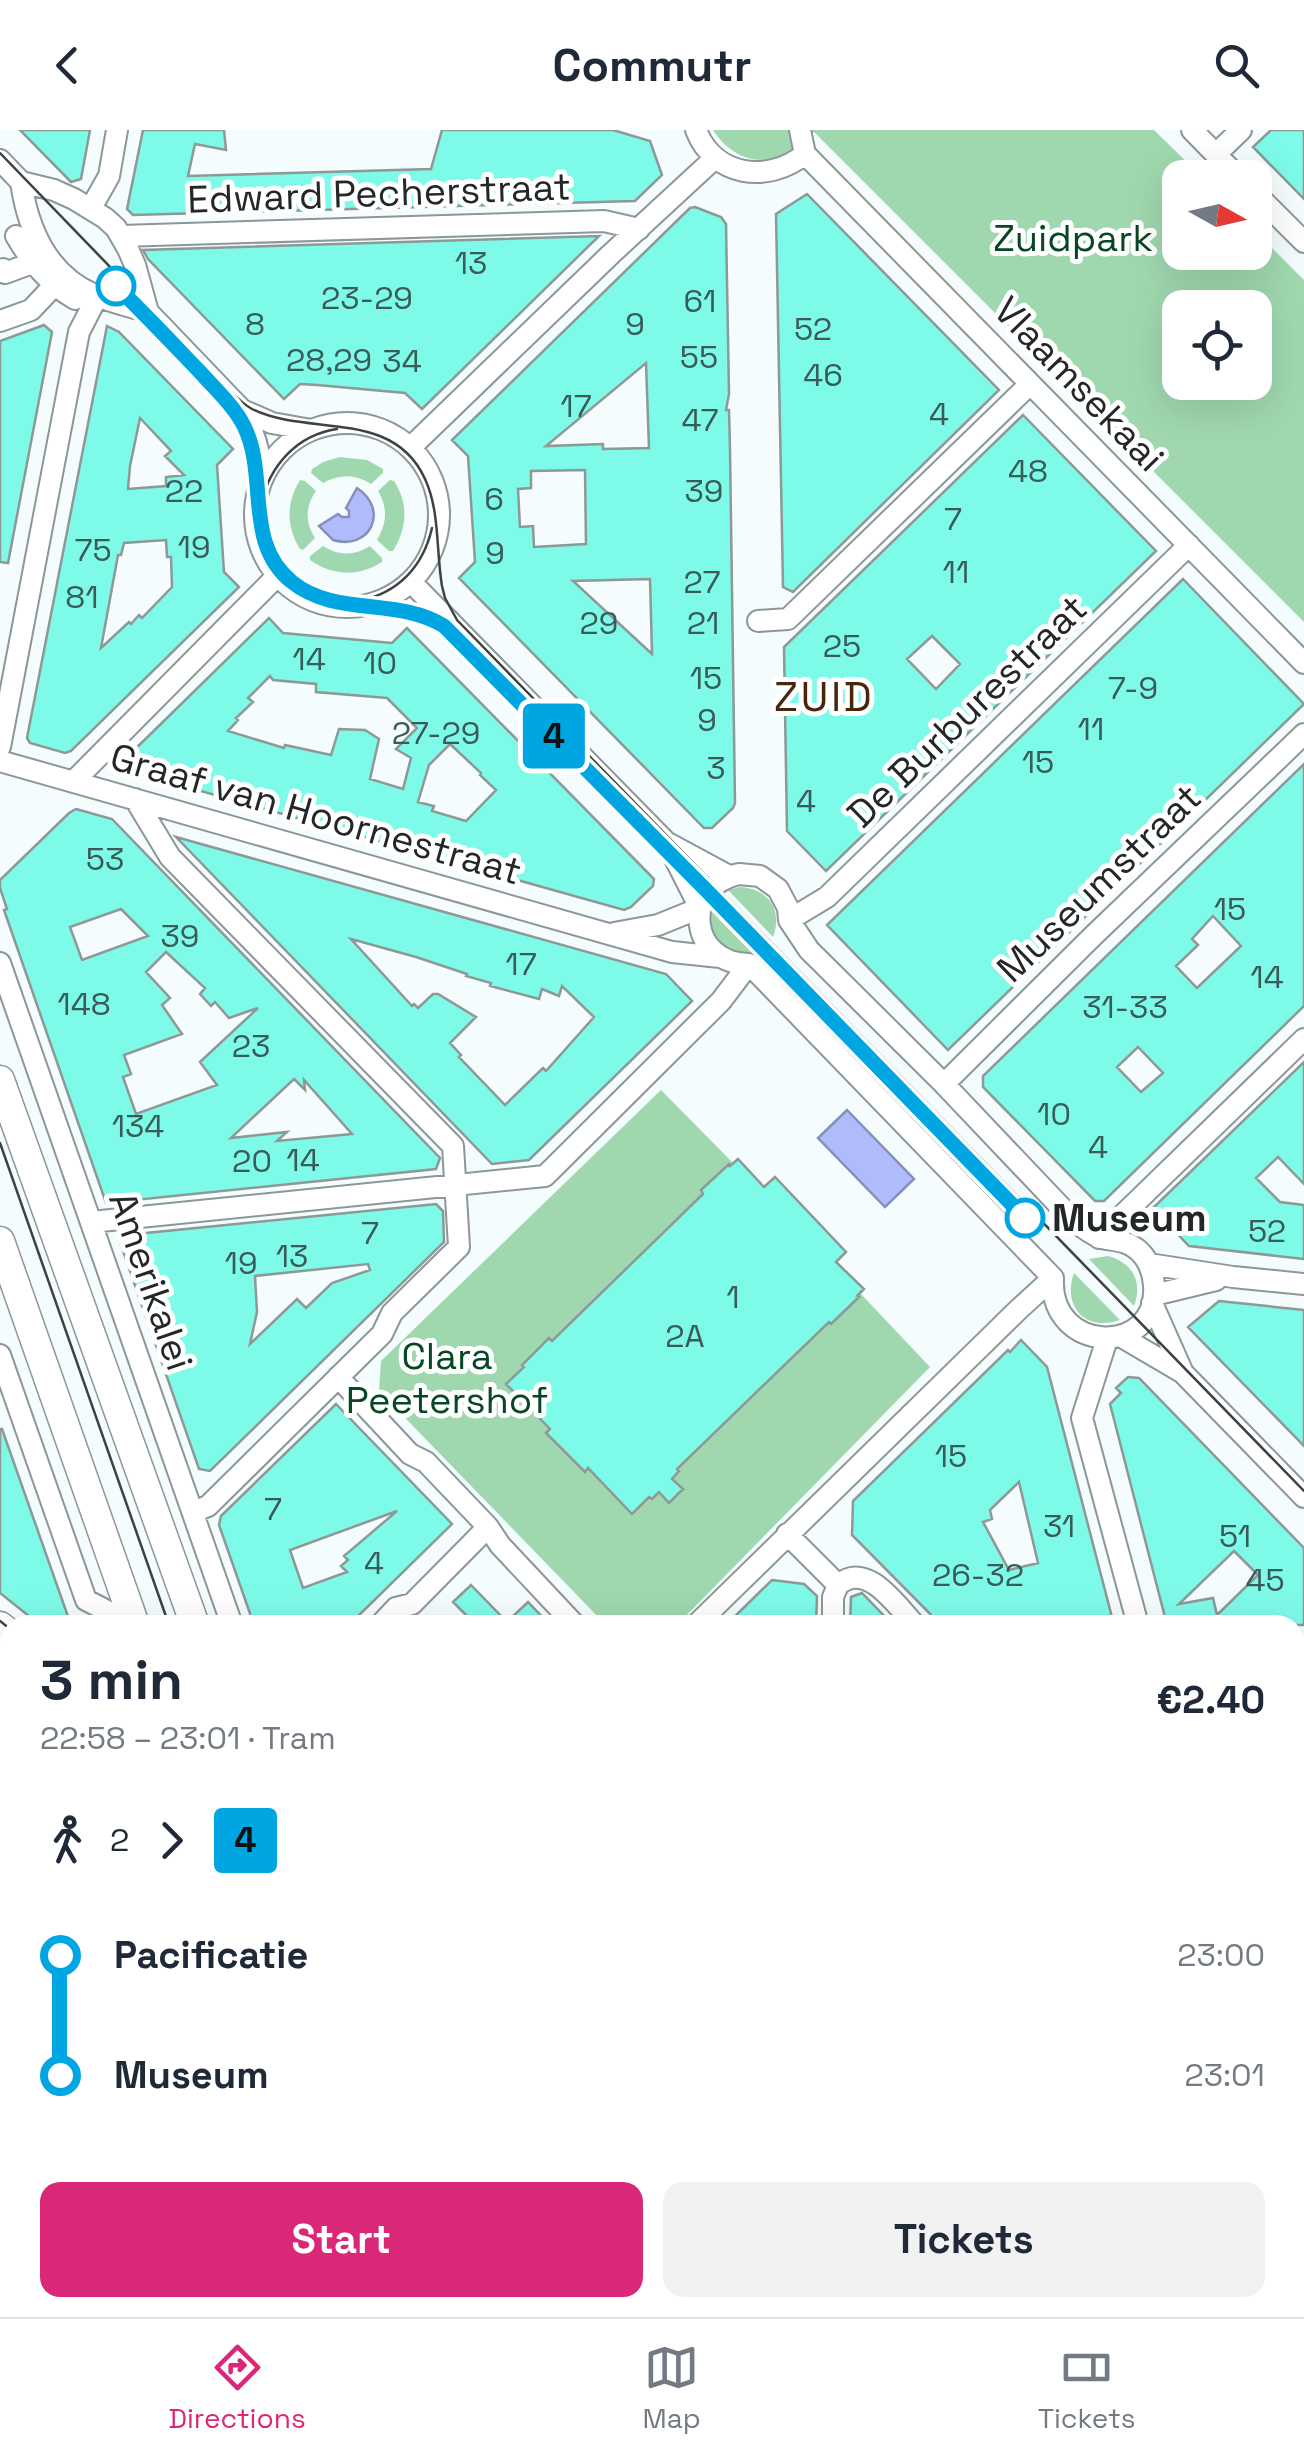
<!DOCTYPE html>
<html lang="en">
<head>
<meta charset="utf-8">
<style>
	:root { --surface:#fff; --page:#f2f2f3; --text:#1f2937; --muted:#747a83; --line:#e0e1e3; --accent:#db2777 }
	body { margin:0; font-family:"Space Grotesk",sans-serif; background:var(--page); color:var(--text); height:100vh; display:flex; flex-direction:column; font-size:38px; white-space:nowrap }
	* { box-sizing:border-box; margin:0 }
	p { font-size:32px; color:var(--muted) }
	.icon { flex:none; width:55px; height:55px; fill:none; stroke:currentColor; stroke-width:2; stroke-linecap:round; stroke-linejoin:round }
	.map { position:relative; flex:1; overflow:hidden }
	.side { position:absolute; left:0px; top:1485px; width:1305px; height:702px; display:flex; flex-direction:column; background:var(--surface); border-radius:30px 30px 0 0; box-shadow:0 10px 40px #0002 }
	.side>* { flex:none }
	.badge { padding:0 20px; border-radius:8px; font-size:35px; line-height:65px }
	.needle { width:65px; rotate:98deg }
	.tools { position:absolute; left:1162px; top:30px; display:grid; gap:20px }
	.tools a { display:grid; place-items:center; width:110px; height:110px; border-radius:20px; background:var(--surface); box-shadow:0 10px 40px #0002; font-size:50px }
	.map>.badge { position:absolute; translate:-50% -50%; box-shadow:0 0 0 5px #fff }
	.legs { display:flex; align-items:center; gap:15px; height:110px; padding:0 40px; font-size:32px }
	.legs p { margin-inline-start:auto }
	.headline { display:flex; align-items:center; justify-content:space-between; height:170px; padding:0 40px }
	h1 { font-size:55px; font-weight:700; line-height:75px }
	.primary-button { display:flex; gap:20px; margin-top:auto; padding:20px 40px }
	.primary-button a { flex:1; height:115px; border-radius:20px; background:var(--accent); color:#fff; font-size:40px; font-weight:700; line-height:115px; text-align:center }
	.primary-button a+a { background:var(--page); color:var(--text) }
	ul { padding:0 40px; list-style:none }
	li { display:flex; align-items:center; gap:35px; height:120px; font-size:38px }
	li i { display:grid; place-items:center; width:15px; height:100%; margin:0 12px; background:currentColor }
	li i::after { content:''; width:25px; height:25px; margin:-12px; border:8px solid; border-radius:50%; background:var(--surface) }
	li p { margin-inline-start:auto }
	li:first-child i { background:linear-gradient(#0000 50%,currentColor 0) }
	li:last-child i { background:linear-gradient(currentColor 50%,#0000 0) }
	header { display:flex; justify-content:space-between; align-items:center; height:130px; padding:0 40px; background:var(--surface); font-size:45px; font-weight:700 }
	.dock { display:flex; justify-content:space-around; align-items:center; height:140px; border-top:2px solid var(--line); background:var(--surface); font-size:28px; color:var(--muted) }
	.dock a { display:grid; justify-items:center; gap:5px }
	.dock .current { color:var(--accent) }
	.map>svg:first-child { display:block }
	.built { fill:#e0f3f8 }
	.green { fill:#9fd8af; fill-rule:evenodd }
	.water { fill:#b0bbfb; stroke:#868fbc; stroke-width:2.5 }
	.building { fill:#7efae9; stroke:#8e9896; stroke-width:2.5; fill-rule:evenodd }
	.lines { fill:none; stroke-linecap:round; stroke-linejoin:round }
	.street-casing { stroke:#8d9698; stroke-width:24 }
	.secondary-casing { stroke:#8d9698; stroke-width:31 }
	.street { stroke:#fff; stroke-width:20 }
	.secondary { stroke:#fff; stroke-width:28 }
	.tram { stroke:#3d4243; stroke-width:2.5 }
	.line-1-casing { stroke:#fff; stroke-width:22 }
	.line-1 { stroke:#00a6e2; stroke-width:15 }
	.stop-1-dot { fill:#fff; stroke:#00a6e2; stroke-width:5 }
	.labels { text-anchor:middle; stroke-width:10; stroke-linejoin:round; paint-order:stroke }
	.number-label { font-size:32px; fill:#3a5c58 }
	.street-label { font-size:38px; fill:#232728; stroke:#fff }
	.park-label { font-size:38px; fill:#074824; stroke:#fff }
	.stop-label { font-size:38px; font-weight:bold; fill:#232728; stroke:#fff; text-anchor:start }
	.quarter-label { font-size:42px; letter-spacing:2.5px; fill:#45270b; stroke:#fff }
</style>
</head>
<body>
<header><svg class="icon" aria-label="back" viewBox="0 0 24 24"><path d="M15 5l-7 7 7 7"/></svg>Commutr<svg class="icon" aria-label="search" viewBox="0 0 24 24"><circle cx="10" cy="10" r="6"/><path d="M15 15l6 6"/></svg></header>
<div class="map">
<svg width="1304" height="2187" viewBox="0 0 1304 2187">
	<rect width="100%" height="100%" fill="#f4fcfe"/>
	<path class="built" d="M 626,2178 L 810,2178 L 822,2187 L 629,2187 L 623,2181 Z"/>
	<path class="green" d="M 713,0 L 1154,0 L 1202,47 L 1180,48 L 1180,122 L 1255,122 L 1255,101 L 1304,150 L 1304,492 L 814,2 C 804,9 793,20 782,25 C 753,38 728,23 713,0 ZM 1180,178 L 1255,178 L 1255,252 L 1180,252 Z
		M 340,327 L 367,330 L 383,339 L 383,343 L 371,354 C 355,344 340,344 323,353 L 311,343 L 312,339 L 323,332 Z
		M 300,350 L 305,351 L 316,361 C 305,376 305,393 315,408 L 303,420 L 300,419 C 286,396 286,373 300,350 Z
		M 390,350 L 394,351 C 409,374 407,398 393,421 L 389,421 L 377,410 C 387,393 388,378 378,361 Z
		M 323,416 C 339,426 354,426 370,416 L 382,428 L 382,432 C 358,447 333,446 310,430 L 310,426 Z
		M 740,757 C 769,759 783,780 773,807 L 728,760 Z
		M 713,774 L 759,821 C 726,831 701,808 713,774 Z
		M 661,960 L 733,1033 L 730,1036 L 728,1034 L 702,1060 L 703,1064 L 552,1211 L 549,1209 L 522,1234 L 524,1238 L 506,1254 L 550,1299 L 546,1303 L 585,1341 L 588,1338 L 632,1384 L 649,1367 L 659,1362 L 669,1372 L 682,1359 L 672,1349 L 679,1342 L 677,1339 L 829,1192 L 832,1194 L 858,1168 L 857,1165 L 860,1163 L 930,1237 L 677,1495 L 606,1495 L 379,1261 L 381,1231 Z
		M 1108,1126 C 1133,1133 1143,1152 1134,1176 L 1089,1129 Z
		M 1074,1143 L 1120,1190 C 1086,1202 1062,1177 1074,1143 Z"/>
	<path class="water" d="M 357,358 C 390,380 370,421 333,410 L 319,396 L 338,384 L 342,387 L 349,387 L 349,381 L 346,378 Z
		M 847,980 L 914,1049 L 885,1077 L 818,1008 Z"/>
	<path class="building" d="M 20,0 L 90,0 L 81,49 L 71,52 Z
		M 143,0 L 224,0 L 226,20 L 195,14 L 188,46 L 431,39 L 442,0 L 613,0 L 650,11 L 662,45 L 635,71 L 133,85 L 127,79 Z
		M 1271,0 L 1304,0 L 1304,69 L 1253,17 Z
		M 807,64 L 999,260 L 793,462 L 783,457 L 776,84 Z
		M 695,77 L 721,87 L 726,94 L 729,264 L 726,280 L 729,280 L 730,319 L 735,673 L 733,678 L 712,698 L 704,698 L 459,448 L 475,432 L 468,326 L 452,310 L 690,78 ZM 646,233 L 649,318 L 603,319 L 603,314 L 546,316 ZM 585,340 L 586,414 L 534,417 L 533,396 L 520,397 L 518,359 L 531,358 L 531,341 ZM 650,449 L 652,524 L 573,451 Z
		M 599,106 L 422,279 L 405,263 L 317,255 L 300,254 L 284,269 L 148,129 L 143,120 Z
		M 44,195 L 52,202 L 8,433 L 0,432 L 0,211 Z
		M 107,196 L 119,202 L 233,319 L 217,335 L 224,442 L 239,457 L 71,621 L 65,623 L 30,613 L 27,608 ZM 140,288 L 171,321 L 165,326 L 184,345 L 166,347 L 166,356 L 128,359 L 130,336 ZM 166,410 L 167,427 L 171,427 L 172,457 L 142,488 L 139,485 L 131,494 L 129,492 L 101,518 L 118,425 L 121,425 L 124,413 Z
		M 1023,285 L 1156,421 L 826,741 L 787,701 L 784,517 ZM 932,506 L 960,534 L 936,559 L 907,529 Z
		M 1183,449 L 1304,574 L 948,920 L 827,795 Z
		M 269,488 L 283,503 L 392,513 L 407,498 L 654,749 L 653,756 L 631,777 L 624,780 L 126,640 L 124,630 ZM 270,546 L 273,550 L 316,554 L 316,562 L 387,568 L 417,598 L 396,619 L 411,628 L 403,659 L 370,649 L 379,609 L 365,600 L 339,599 L 331,625 L 285,615 L 284,618 L 228,601 L 238,590 L 236,588 L 253,572 L 248,568 ZM 450,614 L 481,643 L 480,645 L 496,660 L 466,691 L 432,681 L 434,676 L 418,672 L 429,635 Z
		M 1304,634 L 1304,876 L 1104,1071 L 1095,1071 L 983,957 L 983,946 ZM 1213,786 L 1241,816 L 1197,858 L 1176,836 L 1198,815 L 1192,809 ZM 1138,917 L 1163,943 L 1141,962 L 1117,937 Z
		M 76,679 L 112,689 L 440,1028 L 436,1039 L 106,1073 L 4,780 L 7,779 L 0,758 L 0,750 L 69,683 ZM 121,779 L 148,806 L 82,830 L 70,797 ZM 166,822 L 205,858 L 200,864 L 211,876 L 215,872 L 229,888 L 258,878 L 200,932 L 217,955 L 136,984 L 123,947 L 131,944 L 124,925 L 182,904 L 162,875 L 170,868 L 146,842 ZM 294,949 L 305,960 L 304,950 L 352,1004 L 277,1011 L 287,1002 L 231,1008 Z
		M 176,707 L 666,844 L 692,871 L 529,1030 L 492,1034 ZM 351,809 L 416,827 L 467,844 L 466,846 L 491,853 L 490,856 L 539,869 L 542,859 L 559,866 L 562,856 L 594,887 L 546,941 L 543,938 L 505,975 L 459,927 L 461,925 L 450,913 L 476,887 L 438,864 L 433,864 L 418,878 L 414,874 L 412,876 Z
		M 1304,932 L 1304,1054 L 1278,1027 L 1256,1048 L 1280,1072 L 1304,1075 L 1304,1129 L 1189,1116 L 1153,1078 Z
		M 738,1029 L 764,1057 L 775,1047 L 846,1122 L 836,1132 L 864,1159 L 857,1166 L 859,1167 L 831,1194 L 829,1192 L 677,1339 L 679,1341 L 672,1349 L 683,1359 L 669,1373 L 659,1362 L 652,1369 L 649,1367 L 632,1384 L 588,1338 L 585,1342 L 546,1303 L 550,1299 L 506,1254 L 524,1237 L 522,1235 L 549,1208 L 552,1211 L 703,1064 L 701,1060 L 729,1034 L 730,1036 Z
		M 436,1074 L 443,1081 L 444,1112 L 210,1341 L 199,1339 L 121,1115 L 126,1105 ZM 368,1134 L 370,1140 L 332,1153 L 306,1178 L 297,1169 L 250,1214 L 257,1182 L 255,1146 Z
		M 1219,1171 L 1304,1180 L 1304,1316 L 1188,1197 Z
		M 1021,1210 L 1047,1237 L 1114,1495 L 941,1495 L 852,1405 L 853,1371 L 1008,1220 L 1010,1222 ZM 1019,1352 L 1038,1433 L 1009,1440 L 983,1392 L 992,1389 L 990,1380 Z
		M 1128,1247 L 1139,1248 L 1304,1418 L 1304,1495 L 1167,1495 L 1110,1274 L 1121,1263 L 1116,1258 ZM 1234,1421 L 1258,1445 L 1217,1485 L 1213,1468 L 1179,1474 Z
		M 336,1274 L 452,1394 L 349,1495 L 254,1495 L 219,1395 L 221,1386 ZM 397,1381 L 344,1426 L 348,1430 L 341,1436 L 347,1442 L 303,1458 L 290,1420 Z
		M 0,1299 L 2,1299 L 71,1495 L 40,1495 L 0,1463 Z
		M 772,1450 L 804,1454 L 817,1466 L 816,1495 L 726,1495 Z
		M 471,1455 L 507,1492 L 528,1472 L 550,1495 L 476,1495 L 453,1472 Z
		M 862,1463 L 893,1495 L 850,1495 L 851,1467 Z"/>
	<g class="lines">
		<g class="street-casing">
			<path id="street" d="M 696,0 C 714,47 768,54 805,24
				M 800,0 L 805,24
				M 1192,0 L 1239,48
				M 805,24 L 1304,533
				M 1216,24 L 1241,0
				M 0,30 L 21,52 L 54,60 L 74,69 L 105,88 L 116,98 L 128,119 L 135,135 L 148,182 L 241,279 C 255,301 259,321 263,347
				M 21,52 C 28,100 47,145 95,165 C 112,173 130,176 148,182
				M 1255,63 L 1304,112
				M 91,78 L 109,46 L 117,0
				M 16,106 C 32,133 48,153 75,169
				M 121,106 L 604,91 L 639,99
				M 0,140 L 3,139 L 5,143 L 32,133
				M 0,191 L 31,180 L 62,147
				M 242,280 L 272,293 L 311,300
				M255 385a92 92 0 1 1 184 0a92 92 0 1 1-184 0Z
				M 411,317 L 611,124 L 715,28
				M 411,452 L 666,712 L 729,746
				M 758,491 L 788,489 L 1030,254
				M 0,617 L 79,202 L 97,167
				M 0,631 L 672,822 L 720,827
				M 73,652 L 277,446
				M 135,669 L 170,727 L 453,1016 L 459,1117 L 392,1183 L 382,1204 L 208,1376 L 193,1382
				M 667,713 L 700,778
				M 739,744 L 760,746 L 778,759 L 788,778 L 789,790 L 809,820 L 944,954 L 1075,1092 C 1083,1097 1093,1106 1102,1108 C 1115,1111 1126,1110 1138,1120 C 1148,1129 1153,1142 1154,1155 C 1160,1226 1049,1226 1053,1148 L 749,834 C 690,834 680,757 739,744 Z
				M 789,790 L 827,767 L 1189,415
				M 614,803 L 658,795 L 700,778
				M 0,833 L 232,1495
				M 944,954 L 1094,805 L 1304,604
				M 91,1092 L 545,1046 L 721,871 L 749,834
				M 1099,1108 L 1304,909
				M 1149,1134 L 1233,1147 L 1304,1154
				M 1154,1165 L 1216,1150
				M 1152,1173 L 1183,1243
				M 1120,1206 L 1183,1243 L 1304,1367
				M 1107,1209 L 1082,1288 L 1138,1495
				M 0,1225 L 86,1470 L 134,1495
				M 338,1247 L 410,1324 L 426,1332 L 488,1397 L 500,1415 L 575,1495
				M 787,1404 L 838,1455
				M 838,1455 C 867,1430 896,1475 915,1495
				M 380,1495 L 396,1478 L 412,1474 L 488,1397
				M 696,1495 L 1019,1179 L 1053,1148
				M 833,1495 L 833,1467 L 838,1455
				M 1295,1742 L 1304,1733
				M 0,1782 L 10,1782
				M 1295,1884 L 1304,1893
				M 0,2071 L 10,2096
				M 1295,2086 L 1304,2121
				M 42,2178 L 46,2187
				M 334,2178 L 337,2187
				M 470,2178 L 473,2187
				M 851,2178 L 863,2187
				M 118,2187 L 125,2178
				M 957,2187 L 964,2178
				M 1205,2187 L 1211,2178"/>
		</g>
		<g class="secondary-casing">
			<path id="secondary" d="M 0,950 L 195,1495
				M 0,1111 L 135,1495
				M 0,1496 L 10,1504
				M 1295,1811 L 1304,1812
				M 372,2178 L 376,2187
				M 432,2178 L 436,2187"/>
		</g>
		<use href="#street" class="street"/>
		<use href="#secondary" class="secondary"/>
		<path class="tram" d="M 0,23 L 228,259 C 235,266 243,274 252,279 C 308,307 393,278 425,349 C 440,381 436,421 442,456 L 445,468 L 457,490 L 1304,1361
			M 223,267 C 233,278 243,290 248,305 C 265,352 248,407 285,446 C 324,486 386,466 432,489 C 444,495 453,504 462,513
			M 261,374 C 270,335 297,305 337,299
			M 359,471 C 398,463 423,437 432,398
			M 0,1013 L 169,1495
			M 0,1491 L 10,1499
			M 1295,1782 L 1304,1789
			M 1295,1836 L 1304,1831
			M 409,2178 L 412,2187"/>
	</g>
	<g class="lines">
		<g class="line-1-casing">
			<path id="line-1" d="M 116,156 C 145,184 173,214 201,243 C 216,260 234,276 244,296 C 269,347 243,413 292,452 C 335,487 398,467 444,496 L 708,762 L 1025,1088"/>
		</g>
		<use href="#line-1" class="line-1"/>
	</g>
	<g class="stop-1-dot">
		<circle cx="116" cy="156" r="18"/>
		<circle cx="1025" cy="1088" r="18"/>
	</g>
	<g class="labels">
		<g class="number-label">
			<text x="471" y="144">13</text>
			<text x="367" y="179">23-29</text>
			<text x="700" y="182">61</text>
			<text x="255" y="205">8</text>
			<text x="635" y="205">9</text>
			<text x="813" y="210">52</text>
			<text x="699" y="238">55</text>
			<text x="329" y="241">28,29</text>
			<text x="402" y="242">34</text>
			<text x="823" y="256">46</text>
			<text x="576" y="287">17</text>
			<text x="939" y="295">4</text>
			<text x="700" y="301">47</text>
			<text x="1028" y="352">48</text>
			<text x="184" y="372">22</text>
			<text x="704" y="372">39</text>
			<text x="494" y="380">6</text>
			<text x="953" y="400">7</text>
			<text x="194" y="428">19</text>
			<text x="93" y="431">75</text>
			<text x="495" y="434">9</text>
			<text x="956" y="453">11</text>
			<text x="702" y="463">27</text>
			<text x="82" y="478">81</text>
			<text x="599" y="504">29</text>
			<text x="703" y="504">21</text>
			<text x="842" y="527">25</text>
			<text x="309" y="540">14</text>
			<text x="380" y="544">10</text>
			<text x="706" y="559">15</text>
			<text x="1133" y="569">7-9</text>
			<text x="707" y="601">9</text>
			<text x="1091" y="610">11</text>
			<text x="436" y="614">27-29</text>
			<text x="1038" y="643">15</text>
			<text x="716" y="649">3</text>
			<text x="806" y="682">4</text>
			<text x="105" y="740">53</text>
			<text x="1230" y="790">15</text>
			<text x="180" y="817">39</text>
			<text x="521" y="845">17</text>
			<text x="1267" y="858">14</text>
			<text x="84" y="885">148</text>
			<text x="1125" y="888">31-33</text>
			<text x="251" y="927">23</text>
			<text x="1054" y="995">10</text>
			<text x="138" y="1007">134</text>
			<text x="1098" y="1028">4</text>
			<text x="303" y="1041">14</text>
			<text x="252" y="1042">20</text>
			<text x="1267" y="1112">52</text>
			<text x="370" y="1114">7</text>
			<text x="292" y="1137">13</text>
			<text x="241" y="1144">19</text>
			<text x="733" y="1178">1</text>
			<text x="685" y="1217">2A</text>
			<text x="951" y="1337">15</text>
			<text x="273" y="1390">7</text>
			<text x="1059" y="1407">31</text>
			<text x="1235" y="1417">51</text>
			<text x="374" y="1444">4</text>
			<text x="978" y="1456">26-32</text>
			<text x="1265" y="1461">45</text>
		</g>
		<g class="street-label">
			<text transform="translate(379 63) rotate(-2)" y="13">Edward Pecherstraat</text>
			<text transform="translate(1079 254) rotate(46)" y="13">Vlaamsekaai</text>
			<text transform="translate(967 581) rotate(-44)" y="13">De Burburestraat</text>
			<text transform="translate(316 684) rotate(16)" y="13">Graaf van Hoornestraat</text>
			<text transform="translate(1099 753) rotate(-44)" y="13">Museumstraat</text>
			<text transform="translate(151 1151) rotate(71)" y="13">Amerikalei</text>
		</g>
		<g class="park-label">
			<text x="1073" y="121">Zuidpark</text>
			<text x="447" y="1239">Clara<tspan x="447" dy="44">Peetershof</tspan></text>
		</g>
		<g class="stop-label">
			<text x="1052" y="1101">Museum</text>
		</g>
		<g class="quarter-label">
			<text x="824" y="581">ZUID</text>
		</g>
	</g>
</svg>
<div class="tools">
<a><svg class="needle" viewBox="-14 -14 28 28"><path d="M0-13l5 13h-10z" fill="#e53935"/><path d="M0 13l5-13h-10z" fill="#747a83"/></svg></a>
<a><svg class="icon" aria-label="locate" viewBox="0 0 24 24"><circle cx="12" cy="12" r="6"/><path d="M12 2v4M12 18v4M2 12h4M18 12h4"/></svg></a>
</div>
<b class="badge" style="left:554px;top:606px;background:#00a6e2;color:#111">4</b>
<section class="side">
<div class="headline"><div><h1>3 min</h1><p>22:58 – 23:01 · Tram</p></div><b>€2.40</b></div>
<div class="legs"><svg class="icon" aria-label="walk" viewBox="0 0 24 24"><circle cx="13" cy="4" r="2"/><path d="M13 8l-2 6 4 7M11 14l-3 7M7 12l3-4h3l4 4"/></svg>2<svg class="icon" aria-label="forward" viewBox="0 0 24 24"><path d="M9 5l7 7-7 7"/></svg><b class="badge" style="background:#00a6e2;color:#111">4</b></div>
<ul>
<li><i style="color:#00a6e2"></i><b>Pacificatie</b><p>23:00</p></li>
<li><i style="color:#00a6e2"></i><b>Museum</b><p>23:01</p></li>
</ul>
<div class="primary-button"><a>Start</a><a>Tickets</a></div>
</section>
</div>
<nav class="dock">
<a class="current"><svg class="icon" aria-label="directions" viewBox="0 0 24 24"><path d="M12 3l9 9-9 9-9-9zM9 14v-3h6M13 9l2 2-2 2"/></svg>Directions</a>
<a><svg class="icon" aria-label="map" viewBox="0 0 24 24"><path d="M3 6l6-2 6 2 6-2v14l-6 2-6-2-6 2zM9 4v14M15 6v14"/></svg>Map</a>
<a><svg class="icon" aria-label="tickets" viewBox="0 0 24 24"><path d="M3 7h18v10H3zM15 7v10"/></svg>Tickets</a>
</nav>
</body>
</html>
